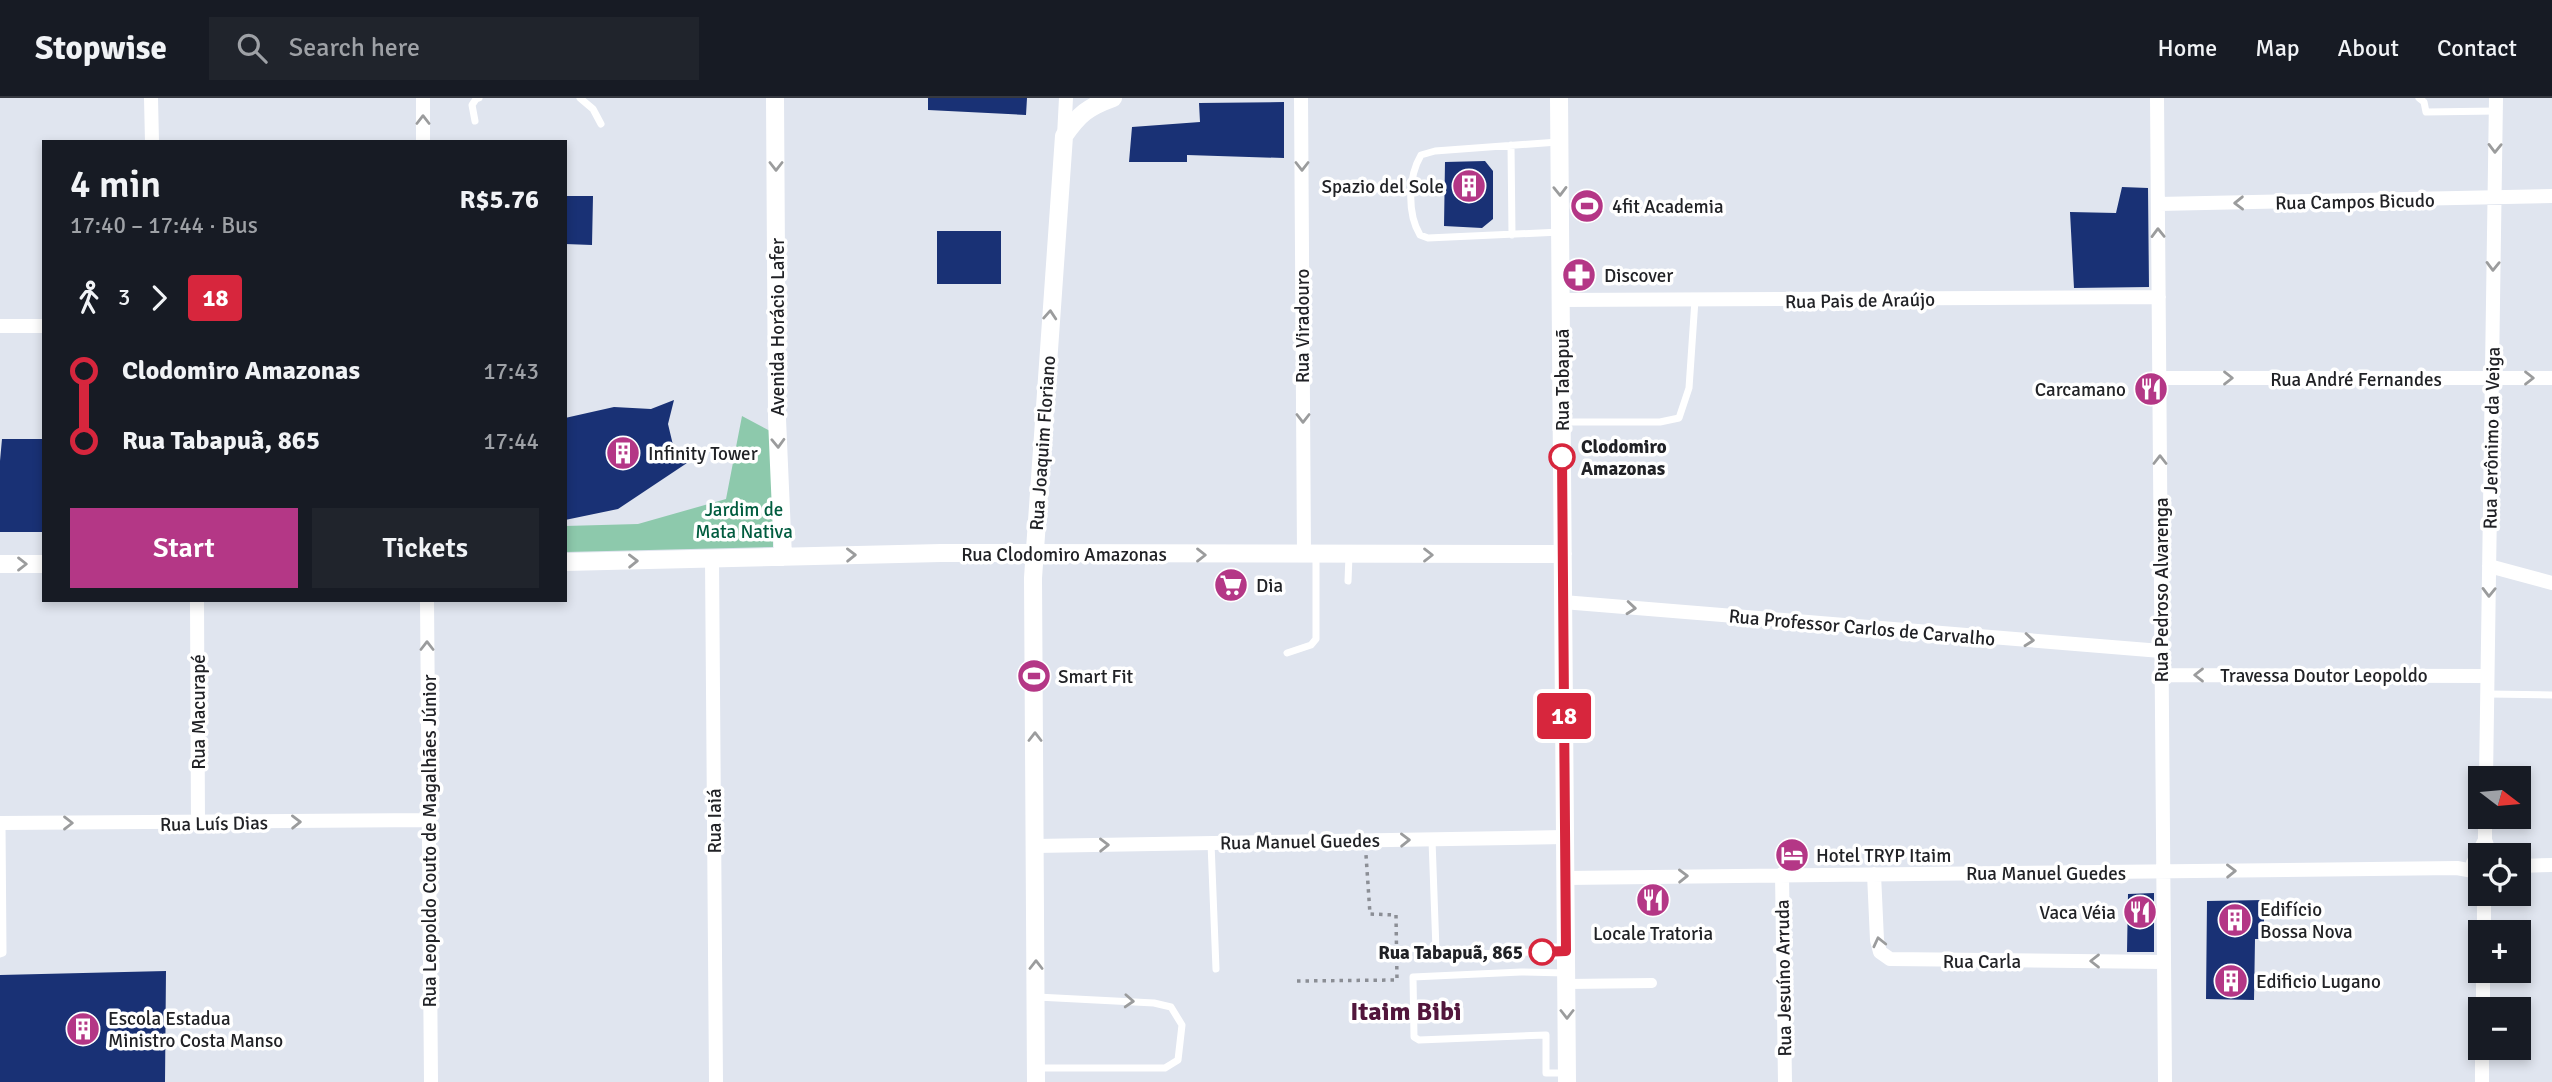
<!DOCTYPE html>
<html lang="en">
<head>
<meta charset="utf-8">
<style>
	:root { --surface:#171b24; --page:#20242c; --text:#f1f3f6; --muted:#9ea1a6; --line:#363941; --accent:#b43786 }
	body { margin:0; font-family:Signika,sans-serif; background:var(--page); color:var(--text); height:100vh; display:flex; flex-direction:column; font-size:26px; white-space:nowrap }
	* { box-sizing:border-box; margin:0 }
	p { font-size:23px; color:var(--muted) }
	.icon { flex:none; width:38px; height:38px; fill:none; stroke:currentColor; stroke-width:2; stroke-linecap:round; stroke-linejoin:round }
	.map { position:relative; flex:1; overflow:hidden }
	.panel { position:absolute; left:42px; top:42px; width:525px; height:462px; display:flex; flex-direction:column; background:var(--surface); border-radius:0px; box-shadow:0 4px 10px #0003 }
	.panel>* { flex:none }
	.badge { padding:0 14px; border-radius:5px; font-size:24px; line-height:46px }
	.needle { width:46px; rotate:106deg }
	.tools { position:absolute; left:2468px; top:668px; display:grid; gap:14px }
	.tools a { display:grid; place-items:center; width:63px; height:63px; border-radius:0px; background:var(--surface); box-shadow:0 4px 10px #0003; font-size:35px }
	.map>.badge { position:absolute; translate:-50% -50%; box-shadow:0 0 0 4px #fff }
	.legs { display:flex; align-items:center; gap:10px; height:77px; padding:0 28px; font-size:23px }
	.legs p { margin-inline-start:auto }
	.overview { display:flex; align-items:center; justify-content:space-between; height:119px; padding:0 28px }
	h1 { font-size:38px; font-weight:600; line-height:52px }
	.cta { display:flex; gap:14px; margin-top:auto; padding:14px 28px }
	.cta a { flex:1; height:80px; border-radius:0px; background:var(--accent); color:#fff; font-size:28px; font-weight:600; line-height:80px; text-align:center }
	.cta a+a { background:var(--page); color:var(--text) }
	ul { padding:0 28px; list-style:none }
	li { display:flex; align-items:center; gap:24px; height:70px; font-size:26px }
	li i { display:grid; place-items:center; width:10px; height:100%; margin:0 9px; background:currentColor }
	li i::after { content:''; width:18px; height:18px; margin:-9px; border:5px solid; border-radius:50%; background:var(--surface) }
	li p { margin-inline-start:auto }
	li:first-child i { background:linear-gradient(#0000 50%,currentColor 0) }
	li:last-child i { background:linear-gradient(currentColor 50%,#0000 0) }
	header { display:flex; align-items:center; gap:42px; box-sizing:border-box; height:98px; padding:0 35px; background:var(--surface); border-bottom:2px solid var(--line) }
	header strong { font-size:33px }
	nav { display:flex; gap:38px; margin-inline-start:auto; font-size:24px }
	.search { width:490px; height:63px; background:var(--page); display:flex; align-items:center; gap:18px; box-sizing:border-box; padding:0 24px; border-radius:0px; color:var(--muted); font-size:26px }
	.map>svg:first-child { display:block }
	.green { fill:#8dc9ac }
	.building { fill:#193175 }
	.lines { fill:none; stroke-linecap:round; stroke-linejoin:round }
	.path { stroke:#8b8e95; stroke-width:3.5; stroke-dasharray:3.5 5; stroke-linecap:butt }
	.service { stroke:#fff; stroke-width:7 }
	.pedestrian { stroke:#fff; stroke-width:10 }
	.minor { stroke:#fff; stroke-width:14 }
	.tertiary { stroke:#fff; stroke-width:18 }
	.oneway { stroke:#9b9c9d }
	.line-1-casing { stroke:#fff; stroke-width:16 }
	.line-1 { stroke:#d7263d; stroke-width:10 }
	.stop-1-dot { fill:#fff; stroke:#d7263d; stroke-width:3.5 }
	.labels { text-anchor:middle; stroke-width:7; stroke-linejoin:round; paint-order:stroke }
	.poi-label { font-size:19px; fill:#212226; stroke:#fff; text-anchor:start }
	.street-label { font-size:19px; fill:#212226; stroke:#fff }
	.stop-label { font-size:19px; font-weight:bold; fill:#212226; stroke:#fff; text-anchor:start }
	.park-label { font-size:19px; fill:#015c3f; stroke:#fff }
	.district-label { font-size:26px; font-weight:bold; fill:#52163c; stroke:#fff }
</style>
</head>
<body>
<header>
<strong>Stopwise</strong>
<div class="search"><svg class="icon" aria-label="search" viewBox="0 0 24 24"><circle cx="10" cy="10" r="6"/><path d="M15 15l6 6"/></svg>Search here</div>
<nav><a>Home</a><a>Map</a><a>About</a><a>Contact</a></nav>
</header>
<div class="map">
<svg width="2552" height="984" viewBox="0 0 2552 984">
	<rect width="100%" height="100%" fill="#e0e5ef"/>
	<path class="green" d="M 742,318 L 774,335 L 773,449 L 565,454 L 565,428 L 638,426 L 726,401 Z"/>
	<path class="building" d="M 928,0 L 1027,0 L 1026,17 L 928,12 Z
		M 1284,4 L 1284,60 L 1187,57 L 1187,64 L 1129,64 L 1132,29 L 1200,24 L 1199,5 Z
		M 1485,63 L 1493,73 L 1493,121 L 1482,130 L 1444,128 L 1445,64 Z
		M 2122,89 L 2148,90 L 2149,189 L 2074,190 L 2070,114 L 2116,115 Z
		M 565,98 L 593,98 L 592,147 L 565,146 Z
		M 937,133 L 1001,133 L 1001,186 L 937,186 Z
		M 674,302 L 668,326 L 673,347 L 690,363 L 618,411 L 565,422 L 565,320 L 614,309 L 651,311 Z
		M 2,341 L 44,341 L 44,434 L 0,434 L 0,363 Z
		M 2154,795 L 2154,854 L 2127,854 L 2128,796 Z
		M 2264,802 L 2264,841 L 2255,841 L 2254,902 L 2206,901 L 2207,803 Z
		M 166,873 L 165,984 L 0,984 L 0,877 Z"/>
	<g class="lines">
		<path class="path" d="M 1297,883 L 1397,882 L 1396,817 L 1370,816 L 1366,757"/>
		<path class="service" d="M 580,0 L 593,11 L 601,26
			M 2419,0 L 2424,4 L 2426,14 L 2496,13
			M 475,23 L 472,7 L 476,1 L 479,0
			M 1558,44 L 1435,53 L 1421,57 C 1408,79 1407,115 1420,137 L 1428,140 L 1560,134
			M 1511,47 L 1512,137
			M 1562,324 L 1660,324 L 1679,320 L 1689,290 L 1695,202
			M 1348,483 L 1349,458
			M 1287,555 L 1311,547 L 1316,541 L 1316,457
			M 2488,596 L 2552,597
			M 1432,742 L 1436,852 L 1443,857 L 1564,853
			M 1211,745 L 1216,871
			M 0,856 L 3,855 L 2,726
			M 1566,875 L 1521,874 L 1413,879 L 1414,939 L 1419,942 L 1546,937 L 1546,975 L 1567,975
			M 1037,899 L 1154,905 L 1171,909 L 1182,927 L 1178,962 L 1165,970 L 1037,970"/>
		<path class="pedestrian" d="M 1567,886 L 1652,885"/>
		<path class="minor" d="M 151,0 L 152,44
			M 423,0 L 423,44
			M 1301,0 L 1304,457
			M 2157,0 L 2165,984
			M 1064,38 L 1066,0
			M 2158,106 L 2552,98
			M 1561,202 L 2159,199
			M 0,228 L 44,228
			M 2159,280 L 2552,280
			M 712,462 L 716,984
			M 2489,468 L 2552,485
			M 197,502 L 198,725
			M 427,502 L 431,984
			M 1563,504 L 2161,553
			M 2161,577 L 2487,578
			M 2486,681 L 2496,0
			M 2485,719 L 2485,742 L 2491,758
			M 0,725 L 429,722
			M 1035,748 L 1565,739
			M 2518,768 L 2552,767
			M 2473,773 L 2473,765 L 2485,742
			M 1782,776 L 1785,984
			M 1874,776 L 1877,842 L 1880,854 L 1890,861 L 2164,864
			M 1566,780 L 2457,770 L 2473,773 L 2480,780
			M 2484,835 L 2484,796
			M 2483,912 L 2483,873
			M 2482,984 L 2482,950"/>
		<path class="tertiary" d="M 775,0 L 777,321 L 783,459
			M 1559,0 L 1567,984
			M 565,464 L 941,455 L 1563,456
			M 0,466 L 44,466
			M 1036,984 L 1033,480 L 1064,38 C 1079,16 1088,9 1113,0"/>
	</g>
	<defs><path id="oneway-chevron" d="M-2-3.5L2.5 0L-2 3.5" fill="none" stroke-width="1.6" stroke-linecap="round" stroke-linejoin="round" transform="scale(1.75)"/></defs>
	<g class="oneway">
		<use href="#oneway-chevron" transform="translate(423 22) rotate(-90)"/>
		<use href="#oneway-chevron" transform="translate(2495 50) rotate(91)"/>
		<use href="#oneway-chevron" transform="translate(776 68) rotate(90)"/>
		<use href="#oneway-chevron" transform="translate(1302 68) rotate(90)"/>
		<use href="#oneway-chevron" transform="translate(1560 93) rotate(89)"/>
		<use href="#oneway-chevron" transform="translate(2239 105) rotate(179)"/>
		<use href="#oneway-chevron" transform="translate(2158 135) rotate(-91)"/>
		<use href="#oneway-chevron" transform="translate(2493 168) rotate(91)"/>
		<use href="#oneway-chevron" transform="translate(1050 217) rotate(-86)"/>
		<use href="#oneway-chevron" transform="translate(2228 280)"/>
		<use href="#oneway-chevron" transform="translate(2529 280)"/>
		<use href="#oneway-chevron" transform="translate(1303 320) rotate(90)"/>
		<use href="#oneway-chevron" transform="translate(778 345) rotate(88)"/>
		<use href="#oneway-chevron" transform="translate(2160 362) rotate(-90)"/>
		<use href="#oneway-chevron" transform="translate(851 457) rotate(-1)"/>
		<use href="#oneway-chevron" transform="translate(1201 457)"/>
		<use href="#oneway-chevron" transform="translate(1428 457)"/>
		<use href="#oneway-chevron" transform="translate(633 463) rotate(-1)"/>
		<use href="#oneway-chevron" transform="translate(22 466)"/>
		<use href="#oneway-chevron" transform="translate(2489 494) rotate(91)"/>
		<use href="#oneway-chevron" transform="translate(1631 510) rotate(5)"/>
		<use href="#oneway-chevron" transform="translate(2029 542) rotate(5)"/>
		<use href="#oneway-chevron" transform="translate(427 548) rotate(-90)"/>
		<use href="#oneway-chevron" transform="translate(2199 577) rotate(-180)"/>
		<use href="#oneway-chevron" transform="translate(1035 639) rotate(-90)"/>
		<use href="#oneway-chevron" transform="translate(296 724) rotate(-1)"/>
		<use href="#oneway-chevron" transform="translate(68 725)"/>
		<use href="#oneway-chevron" transform="translate(1405 742) rotate(-1)"/>
		<use href="#oneway-chevron" transform="translate(1104 747) rotate(-1)"/>
		<use href="#oneway-chevron" transform="translate(2231 773) rotate(-1)"/>
		<use href="#oneway-chevron" transform="translate(1683 778) rotate(-1)"/>
		<use href="#oneway-chevron" transform="translate(1879 844) rotate(-103)"/>
		<use href="#oneway-chevron" transform="translate(2095 863) rotate(-180)"/>
		<use href="#oneway-chevron" transform="translate(1036 867) rotate(-90)"/>
		<use href="#oneway-chevron" transform="translate(1129 903) rotate(3)"/>
		<use href="#oneway-chevron" transform="translate(1567 916) rotate(90)"/>
	</g>
	<g class="lines">
		<g class="line-1-casing">
			<path id="line-1" d="M 1542,854 L 1566,853 L 1562,359"/>
		</g>
		<use href="#line-1" class="line-1"/>
	</g>
	<defs>
		<g id="building-disc" transform="scale(1.75)"><circle r="9.5" fill="#b43786" stroke="#fff"/><path d="M-4-6H4V6H1V3H-1V6H-4ZM-2.5-4.3h1.7v1.8h-1.7ZM.8-4.3h1.7v1.8H.8ZM-2.5-1h1.7V.8h-1.7ZM.8-1h1.7V.8H.8Z" fill="#fff"/></g>
		<g id="stadium-disc" transform="scale(1.75)"><circle r="9.5" fill="#b43786" stroke="#fff"/><path d="M0-5a6.5 5 0 1 0 0 10a6.5 5 0 1 0 0-10ZM-3.5-1.8h7v3.6h-7Z" fill="#fff"/></g>
		<g id="pharmacy-disc" transform="scale(1.75)"><circle r="9.5" fill="#b43786" stroke="#fff"/><path d="M-2-6h4v4h4v4h-4v4h-4v-4h-4v-4h4Z" fill="#fff"/></g>
		<g id="restaurant-disc" transform="scale(1.75)"><circle r="9.5" fill="#b43786" stroke="#fff"/><path d="M-5-6h1v4h1v-4h1v4h1v-4h1v5L-1.5 .5V6h-2V.5L-5-1ZM5-6V6H3V1.5H1.5Q1.5-4 5-6Z" fill="#fff"/></g>
		<g id="supermarket-disc" transform="scale(1.75)"><circle r="9.5" fill="#b43786" stroke="#fff"/><path d="M-6-5.5h2.5l.6 2H6L4.5 2H-2.5L-4.4-4H-6ZM-1.5 3.2a1.3 1.3 0 1 0 .1 0ZM3 3.2a1.3 1.3 0 1 0 .1 0Z" fill="#fff"/></g>
		<g id="hotel-disc" transform="scale(1.75)"><circle r="9.5" fill="#b43786" stroke="#fff"/><path d="M-6-4.5h1.5V1H6V5H4.5V3h-9V5H-6ZM-4 0a1.8 1.8 0 1 1 3.6 0ZM.5 0V-2.5h3Q6-2.5 6 0Z" fill="#fff"/></g>
	</defs>
	<g fill-rule="evenodd">
		<use href="#building-disc" x="1469" y="88"/>
		<use href="#stadium-disc" x="1587" y="108"/>
		<use href="#pharmacy-disc" x="1579" y="177"/>
		<use href="#restaurant-disc" x="2151" y="291"/>
		<use href="#building-disc" x="623" y="355"/>
		<use href="#supermarket-disc" x="1231" y="487"/>
		<use href="#stadium-disc" x="1034" y="578"/>
		<use href="#hotel-disc" x="1792" y="757"/>
		<use href="#restaurant-disc" x="1653" y="802"/>
		<use href="#restaurant-disc" x="2140" y="814"/>
		<use href="#building-disc" x="2235" y="822"/>
		<use href="#building-disc" x="2231" y="883"/>
		<use href="#building-disc" x="83" y="931"/>
	</g>
	<g class="stop-1-dot">
		<circle cx="1562" cy="359" r="12"/>
		<circle cx="1542" cy="854" r="12"/>
	</g>
	<g class="labels">
		<g class="poi-label">
			<text x="1444" y="95" text-anchor="end">Spazio del Sole</text>
			<text x="1612" y="115">4fit Academia</text>
			<text x="1604" y="184">Discover</text>
			<text x="2126" y="298" text-anchor="end">Carcamano</text>
			<text x="648" y="362">Infinity Tower</text>
			<text x="1256" y="494">Dia</text>
			<text x="1058" y="585">Smart Fit</text>
			<text x="1816" y="764">Hotel TRYP Itaim</text>
			<text x="2260" y="818">Edifício<tspan x="2260" dy="22">Bossa Nova</tspan></text>
			<text x="2116" y="821" text-anchor="end">Vaca Véia</text>
			<text x="1653" y="842" text-anchor="middle">Locale Tratoria</text>
			<text x="2256" y="890">Edificio Lugano</text>
			<text x="108" y="927">Escola Estadua<tspan x="108" dy="22">Ministro Costa Manso</tspan></text>
		</g>
		<g class="street-label">
			<text transform="translate(2355 103) rotate(-1)" y="7">Rua Campos Bicudo</text>
			<text transform="translate(1860 202) rotate(-1)" y="7">Rua Pais de Araújo</text>
			<text transform="translate(1302 228) rotate(-90)" y="7">Rua Viradouro</text>
			<text transform="translate(777 229) rotate(-90)" y="7">Avenida Horácio Lafer</text>
			<text x="2356" y="288">Rua André Fernandes</text>
			<text transform="translate(1562 282) rotate(-90)" y="7">Rua Tabapuã</text>
			<text transform="translate(2491 340) rotate(-89)" y="7">Rua Jerônimo da Veiga</text>
			<text transform="translate(1042 345) rotate(-86)" y="7">Rua Joaquim Floriano</text>
			<text x="1064" y="463">Rua Clodomiro Amazonas</text>
			<text transform="translate(2161 492) rotate(-90)" y="7">Rua Pedroso Alvarenga</text>
			<text transform="translate(1862 529) rotate(5)" y="7">Rua Professor Carlos de Carvalho</text>
			<text x="2324" y="584">Travessa Doutor Leopoldo</text>
			<text transform="translate(198 614) rotate(-90)" y="7">Rua Macurapé</text>
			<text transform="translate(714 723) rotate(-90)" y="7">Rua Iaiá</text>
			<text transform="translate(214 725) rotate(-1)" y="7">Rua Luís Dias</text>
			<text transform="translate(429 743) rotate(-90)" y="7">Rua Leopoldo Couto de Magalhães Júnior</text>
			<text transform="translate(1300 743) rotate(-1)" y="7">Rua Manuel Guedes</text>
			<text x="2046" y="782">Rua Manuel Guedes</text>
			<text x="1982" y="870">Rua Carla</text>
			<text transform="translate(1783 880) rotate(-91)" y="7">Rua Jesuíno Arruda</text>
		</g>
		<g class="stop-label">
			<text x="1581" y="355">Clodomiro<tspan x="1581" dy="22">Amazonas</tspan></text>
			<text x="1523" y="861" text-anchor="end">Rua Tabapuã, 865</text>
		</g>
		<g class="park-label">
			<text x="744" y="418">Jardim de<tspan x="744" dy="22">Mata Nativa</tspan></text>
		</g>
		<g class="district-label">
			<text x="1406" y="922">Itaim Bibi</text>
		</g>
	</g>
</svg>
<div class="tools">
<a><svg class="needle" viewBox="-14 -14 28 28"><path d="M0-13l5 13h-10z" fill="#e53935"/><path d="M0 13l5-13h-10z" fill="#9ea1a6"/></svg></a>
<a><svg class="icon" aria-label="locate" viewBox="0 0 24 24"><circle cx="12" cy="12" r="6"/><path d="M12 2v4M12 18v4M2 12h4M18 12h4"/></svg></a>
<a>+</a>
<a>−</a>
</div>
<b class="badge" style="left:1564px;top:618px;background:#d7263d;color:#fff">18</b>
<section class="panel">
<div class="overview"><div><h1>4 min</h1><p>17:40 – 17:44 · Bus</p></div><b>R$5.76</b></div>
<div class="legs"><svg class="icon" aria-label="walk" viewBox="0 0 24 24"><circle cx="13" cy="4" r="2"/><path d="M13 8l-2 6 4 7M11 14l-3 7M7 12l3-4h3l4 4"/></svg>3<svg class="icon" aria-label="forward" viewBox="0 0 24 24"><path d="M9 5l7 7-7 7"/></svg><b class="badge" style="background:#d7263d;color:#fff">18</b></div>
<ul>
<li><i style="color:#d7263d"></i><b>Clodomiro Amazonas</b><p>17:43</p></li>
<li><i style="color:#d7263d"></i><b>Rua Tabapuã, 865</b><p>17:44</p></li>
</ul>
<div class="cta"><a>Start</a><a>Tickets</a></div>
</section>
</div>
</body>
</html>
